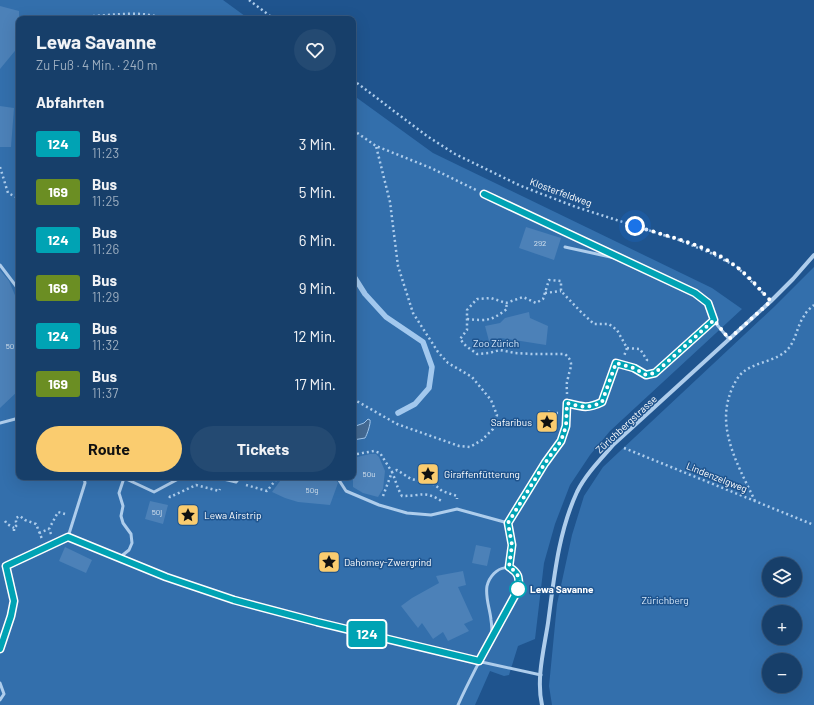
<!DOCTYPE html>
<html lang="de">
<head>
<meta charset="utf-8">
<style>
	:root { --surface:#173f6a; --page:#244a72; --text:#f1f3f6; --muted:#9eafc1; --line:#36587e; --accent:#facc6f }
	body { margin:0; font-family:Barlow,sans-serif; background:var(--page); color:var(--text); height:100vh; display:flex; flex-direction:column; font-size:15px; white-space:nowrap }
	* { box-sizing:border-box; margin:0 }
	p { font-size:13px; color:var(--muted) }
	.icon { flex:none; width:22px; height:22px; fill:none; stroke:currentColor; stroke-width:2; stroke-linecap:round; stroke-linejoin:round }
	.map { position:relative; flex:1; overflow:hidden }
	.drawer { position:absolute; left:16px; top:16px; width:340px; height:464px; display:flex; flex-direction:column; background:var(--surface); border-radius:8px; box-shadow:0 4px 16px #0002,0 0 0 1px var(--line) }
	.drawer>* { flex:none }
	.badge { padding:0 8px; border-radius:3px; font-size:14px; line-height:26px }
	.fabs { position:absolute; left:762px; top:557px; display:grid; gap:8px }
	.fabs a { display:grid; place-items:center; width:40px; height:40px; border-radius:50%; background:var(--surface); box-shadow:0 4px 16px #0002,0 0 0 1px var(--line); font-size:20px }
	.you { position:absolute; width:20px; height:20px; margin:-10px; border:3px solid #fff; border-radius:50%; background:#1a73e8; box-shadow:0 0 0 6px #1a73e833 }
	.map>.badge { position:absolute; translate:-50% -50%; box-shadow:0 0 0 2px #fff }
	h2 { padding:0 20px; font-size:15px; line-height:36px }
	.round { display:grid; place-items:center; flex:none; width:42px; height:42px; border-radius:21px; background:var(--page) }
	.summary { display:flex; align-items:center; justify-content:space-between; height:68px; padding:0 20px }
	h1 { font-size:19px; font-weight:700; line-height:30px }
	.primary-button { display:flex; gap:8px; margin-top:auto; padding:8px 20px }
	.primary-button a { flex:1; height:46px; border-radius:24px; background:var(--accent); color:#111; font-size:16px; font-weight:700; line-height:46px; text-align:center }
	.primary-button a+a { background:var(--page); color:var(--text) }
	ul { padding:0; list-style:none }
	li { display:flex; align-items:center; gap:12px; height:48px; padding:0 20px }
	li div { flex:1 }
	li b { display:block; font-size:15px }
	li em { font-style:normal }
	li .badge { min-width:44px; font-weight:700; text-align:center }
	.map>svg:first-child { display:block }
	.green { fill:#336fac; fill-rule:evenodd }
	.water { fill:#446a93; stroke:#a2c8ee }
	.lines { fill:none; stroke-linecap:round; stroke-linejoin:round }
	.stream { stroke:#a2c8ee; stroke-width:5.5 }
	.building { fill:#4c81b8 }
	.path { stroke:#aecdec; stroke-width:2.5; stroke-dasharray:2 3; stroke-linecap:butt }
	.service { stroke:#aecdec; stroke-width:3 }
	.minor { stroke:#aecdec; stroke-width:4 }
	.line-casing { stroke:#fff; stroke-width:9 }
	.line { stroke:#00a3b4; stroke-width:6 }
	.walk { stroke:#fff; stroke-width:4; stroke-dasharray:0 7.2 }
	.stop-dot { fill:#fff; stroke:#00a3b4; stroke-width:2 }
	.labels { text-anchor:middle; stroke-width:3; stroke-linejoin:round; paint-order:stroke }
	.number-label { font-size:8px; fill:#d2e0ed }
	.street-label { font-size:10px; fill:#fff; stroke:#1f548e }
	.park-label { font-size:10px; fill:#d4e6f9; stroke:#1f548e }
	.poi-label { font-size:10px; fill:#fff; stroke:#1f548e; text-anchor:start }
	.stop-label { font-size:10px; font-weight:bold; fill:#fff; stroke:#1f548e; text-anchor:start }
</style>
</head>
<body>
<div class="map">
<svg width="814" height="705" viewBox="0 0 814 705">
	<rect width="100%" height="100%" fill="#1f548e"/>
	<path class="green" d="M 0,0 L 223,0 L 249,19 L 19,19 L 19,477 L 353,477 L 353,95 L 433,153 L 712,288 L 742,309 L 610,431 L 590,455 L 570,485 L 555,524 L 544,563 L 535,639 L 518,646 L 509,675 L 504,676 L 490,671 L 475,705 L 0,705 Z
		M 814,267 L 814,705 L 552,705 L 549,686 L 557,604 L 572,535 L 584,496 L 603,467 L 775,306 ZM 769,564 L 795,564 L 795,590 L 769,590 ZM 769,612 L 795,612 L 795,638 L 769,638 ZM 769,660 L 795,660 L 795,686 L 769,686 Z"/>
	<path class="water" d="M 368,419 L 370,420 C 371,423 367,435 365,438 L 353,440 L 353,427 L 364,423 Z"/>
	<g class="lines">
		<path class="stream" d="M 353,275 L 365,294 L 386,317 L 423,342 L 432,367 L 429,388 L 415,404 L 398,413"/>
	</g>
	<path class="building" d="M 0,6 L 19,11 L 19,46 L 0,69 Z
		M 0,106 L 14,108 L 11,147 L 0,147 Z
		M 526,227 L 561,238 L 554,260 L 519,248 Z
		M 0,270 L 9,281 L 19,305 L 19,390 L 0,408 Z
		M 529,312 L 530,318 L 548,326 L 546,345 L 501,338 L 489,341 L 485,326 L 500,323 L 505,318 Z
		M 370,454 L 376,454 L 379,457 L 385,471 L 383,489 L 378,497 L 363,493 L 353,487 L 353,458 Z
		M 283,477 L 334,477 L 338,483 L 330,505 L 298,502 L 285,498 L 272,492 Z
		M 150,501 L 168,505 L 163,524 L 145,519 Z
		M 476,545 L 491,548 L 487,566 L 472,563 Z
		M 65,547 L 92,560 L 86,573 L 59,561 Z
		M 463,571 L 466,585 L 458,587 L 473,620 L 464,624 L 469,631 L 448,641 L 443,632 L 433,639 L 422,623 L 418,628 L 401,606 L 412,598 L 439,583 L 436,576 Z"/>
	<g class="lines">
		<path class="path" d="M 249,0 L 274,19
			M 93,16 C 116,15 143,10 164,19
			M 353,80 L 427,136 L 455,154 L 521,186 L 576,207 L 679,240 L 713,254 L 737,267 L 763,293
			M 353,130 L 376,146 L 431,168 L 476,190
			M 0,167 L 8,193 L 16,197 L 19,195
			M 545,293 L 561,291
			M 467,319 C 487,321 491,321 507,309 L 506,303
			M 627,348 L 640,349 L 647,360 L 645,362
			M 567,394 C 567,389 566,383 568,378 C 570,367 575,363 565,354 L 532,354 L 515,353 L 500,350 L 489,353 L 477,354 L 466,346 L 460,339 L 467,330 L 467,310 L 477,299 L 491,298 L 506,303 L 523,297 L 536,303 L 543,299 L 549,280 L 561,281 L 561,291 L 581,312 L 594,324 L 609,324 L 617,330 L 627,348 L 624,356
			M 353,399 L 397,424 L 459,446 L 470,447 L 482,440 L 493,429 L 497,415 L 491,400 L 472,377 L 448,363 L 438,352 L 413,313 L 398,266 L 390,202 L 376,146
			M 555,425 L 548,424 L 550,413 L 558,413
			M 545,429 L 546,411 L 550,412
			M 624,448 L 814,525
			M 353,457 L 357,454 L 374,451 L 380,453 L 392,472 L 397,470 L 411,479 L 434,484 L 442,491 L 457,496 L 457,499
			M 246,485 L 267,491 L 278,477
			M 169,496 L 170,497 L 196,485 L 219,491 L 220,489
			M 383,496 L 392,472 C 396,481 397,488 402,496 C 422,496 425,490 443,502
			M 755,501 C 740,469 718,433 729,397 C 731,390 735,381 740,375 C 753,361 775,363 788,349 C 796,340 797,326 804,316 C 806,312 810,308 814,305
			M 5,521 L 7,524 L 14,528
			M 14,531 L 14,528 L 17,525 L 16,522 L 16,518 L 20,516 L 25,520 L 36,524 L 42,539
			M 39,533 L 49,529
			M 51,534 L 49,529 L 58,512 L 65,514"/>
		<path class="service" d="M 484,193 L 695,293 L 708,303 L 713,320 L 655,373 L 646,375 L 634,368 L 616,363 L 602,402 C 588,409 582,407 567,403 L 566,426 L 561,441 L 545,463 L 508,523 L 512,545 L 509,567
			M 565,247 L 624,260
			M 0,265 L 19,290
			M 713,320 L 729,339
			M 0,423 L 19,418
			M 124,477 L 124,478 L 154,492 L 182,477
			M 215,477 L 236,482 L 240,477
			M 337,477 L 346,491 L 379,505 L 407,513 L 431,515 L 457,509 L 508,523
			M 68,537 L 119,558 L 129,550 L 132,543 L 131,534 L 123,523 L 121,516 L 123,506 L 119,493 L 124,478
			M 119,558 L 166,577 L 234,600 L 450,655 L 541,675
			M 0,649 L 11,616 L 13,601 L 6,566 L 68,537 L 85,483 L 84,477
			M 0,683 L 4,694 L 0,700
			M 458,705 C 476,665 498,627 519,588 C 518,557 492,566 487,586 C 485,597 490,609 491,620 C 492,626 492,632 492,638"/>
		<path class="minor" d="M 542,705 C 536,679 544,649 548,623 C 554,579 558,533 577,492 C 586,474 601,459 614,444 L 771,301 L 793,279 L 814,255"/>
	</g>
	<g class="lines">
		<g class="line-casing">
			<path id="line" d="M 0,649 L 11,616 L 14,601 L 6,566 L 68,537 L 166,577 L 234,600 L 317,622 L 479,661 L 519,588 C 519,577 519,573 509,567 L 512,545 L 508,523 L 545,463 L 561,441 L 566,426 L 567,403 C 582,407 588,409 602,402 L 616,363 L 634,368 L 646,375 L 655,373 L 714,320 L 708,303 L 695,293 L 484,194"/>
		</g>
		<use href="#line" class="line"/>
		<path class="walk" d="M 518,589 L 519,588 C 519,577 519,573 509,567 L 512,545 L 508,523 L 545,463 L 561,441 L 566,426 L 567,403 C 582,407 588,409 602,402 L 616,363 L 634,368 L 646,375 L 655,373 L 714,320 L 729,339 L 771,301 C 760,290 750,277 738,268 C 709,245 669,237 635,226"/>
	</g>
	<defs>
		<g id="sight-square" transform="scale(1.15)"><rect x="-9" y="-9" width="18" height="18" rx="4" fill="#facc6f" stroke="#1f548e"/><path d="M0-6L1.8-2.2L6-1.7L2.9 1.2L3.7 5.4L0 3.3L-3.7 5.4L-2.9 1.2L-6-1.7L-1.8-2.2Z" fill="#111"/></g>
	</defs>
	<g fill-rule="evenodd">
		<use href="#sight-square" x="547" y="422"/>
		<use href="#sight-square" x="428" y="474"/>
		<use href="#sight-square" x="188" y="515"/>
		<use href="#sight-square" x="329" y="562"/>
	</g>
	<circle class="stop-dot" cx="518" cy="589" r="8"/>
	<g class="labels">
		<g class="number-label">
			<text x="540" y="246">292</text>
			<text x="10" y="349">50</text>
			<text x="369" y="477">50u</text>
			<text x="312" y="493">50g</text>
			<text x="157" y="515">50j</text>
		</g>
		<g class="street-label">
			<text transform="translate(561 192) rotate(20)" y="4">Klosterfeldweg</text>
			<text transform="translate(626 424) rotate(-43)" y="4">Zürichbergstrasse</text>
			<text transform="translate(717 477) rotate(22)" y="4">Lindenzelgweg</text>
		</g>
		<g class="park-label">
			<text x="496" y="347">Zoo Zürich</text>
			<text x="665" y="604">Zürichberg</text>
		</g>
		<g class="poi-label">
			<text x="532" y="426" text-anchor="end">Safaribus</text>
			<text x="444" y="478">Giraffenfütterung</text>
			<text x="204" y="519">Lewa Airstrip</text>
			<text x="344" y="566">Dahomey-Zwergrind</text>
		</g>
		<g class="stop-label">
			<text x="530" y="593">Lewa Savanne</text>
		</g>
	</g>
</svg>
<div class="fabs">
<a><svg class="icon" aria-label="layers" viewBox="0 0 24 24"><path d="M12 4l9 5-9 5-9-5zM3 14l9 5 9-5"/></svg></a>
<a>+</a>
<a>−</a>
</div>
<div class="you" style="left:635px;top:226px"></div>
<b class="badge" style="left:367px;top:634px;background:#00a3b4;color:#fff">124</b>
<section class="drawer">
<div class="summary"><div><h1>Lewa Savanne</h1><p>Zu Fuß · 4 Min. · 240 m</p></div><a class="round"><svg class="icon" aria-label="heart" viewBox="0 0 24 24"><path d="M12 20l-8-8c-3-5 5-10 8-4 3-6 11-1 8 4z"/></svg></a></div>
<h2>Abfahrten</h2>
<ul>
<li><span class="badge" style="background:#00a3b4;color:#fff">124</span><div><b>Bus</b><p>11:23</p></div><em>3 Min.</em></li>
<li><span class="badge" style="background:#6b8e23;color:#fff">169</span><div><b>Bus</b><p>11:25</p></div><em>5 Min.</em></li>
<li><span class="badge" style="background:#00a3b4;color:#fff">124</span><div><b>Bus</b><p>11:26</p></div><em>6 Min.</em></li>
<li><span class="badge" style="background:#6b8e23;color:#fff">169</span><div><b>Bus</b><p>11:29</p></div><em>9 Min.</em></li>
<li><span class="badge" style="background:#00a3b4;color:#fff">124</span><div><b>Bus</b><p>11:32</p></div><em>12 Min.</em></li>
<li><span class="badge" style="background:#6b8e23;color:#fff">169</span><div><b>Bus</b><p>11:37</p></div><em>17 Min.</em></li>
</ul>
<div class="primary-button"><a>Route</a><a>Tickets</a></div>
</section>
</div>
</body>
</html>
